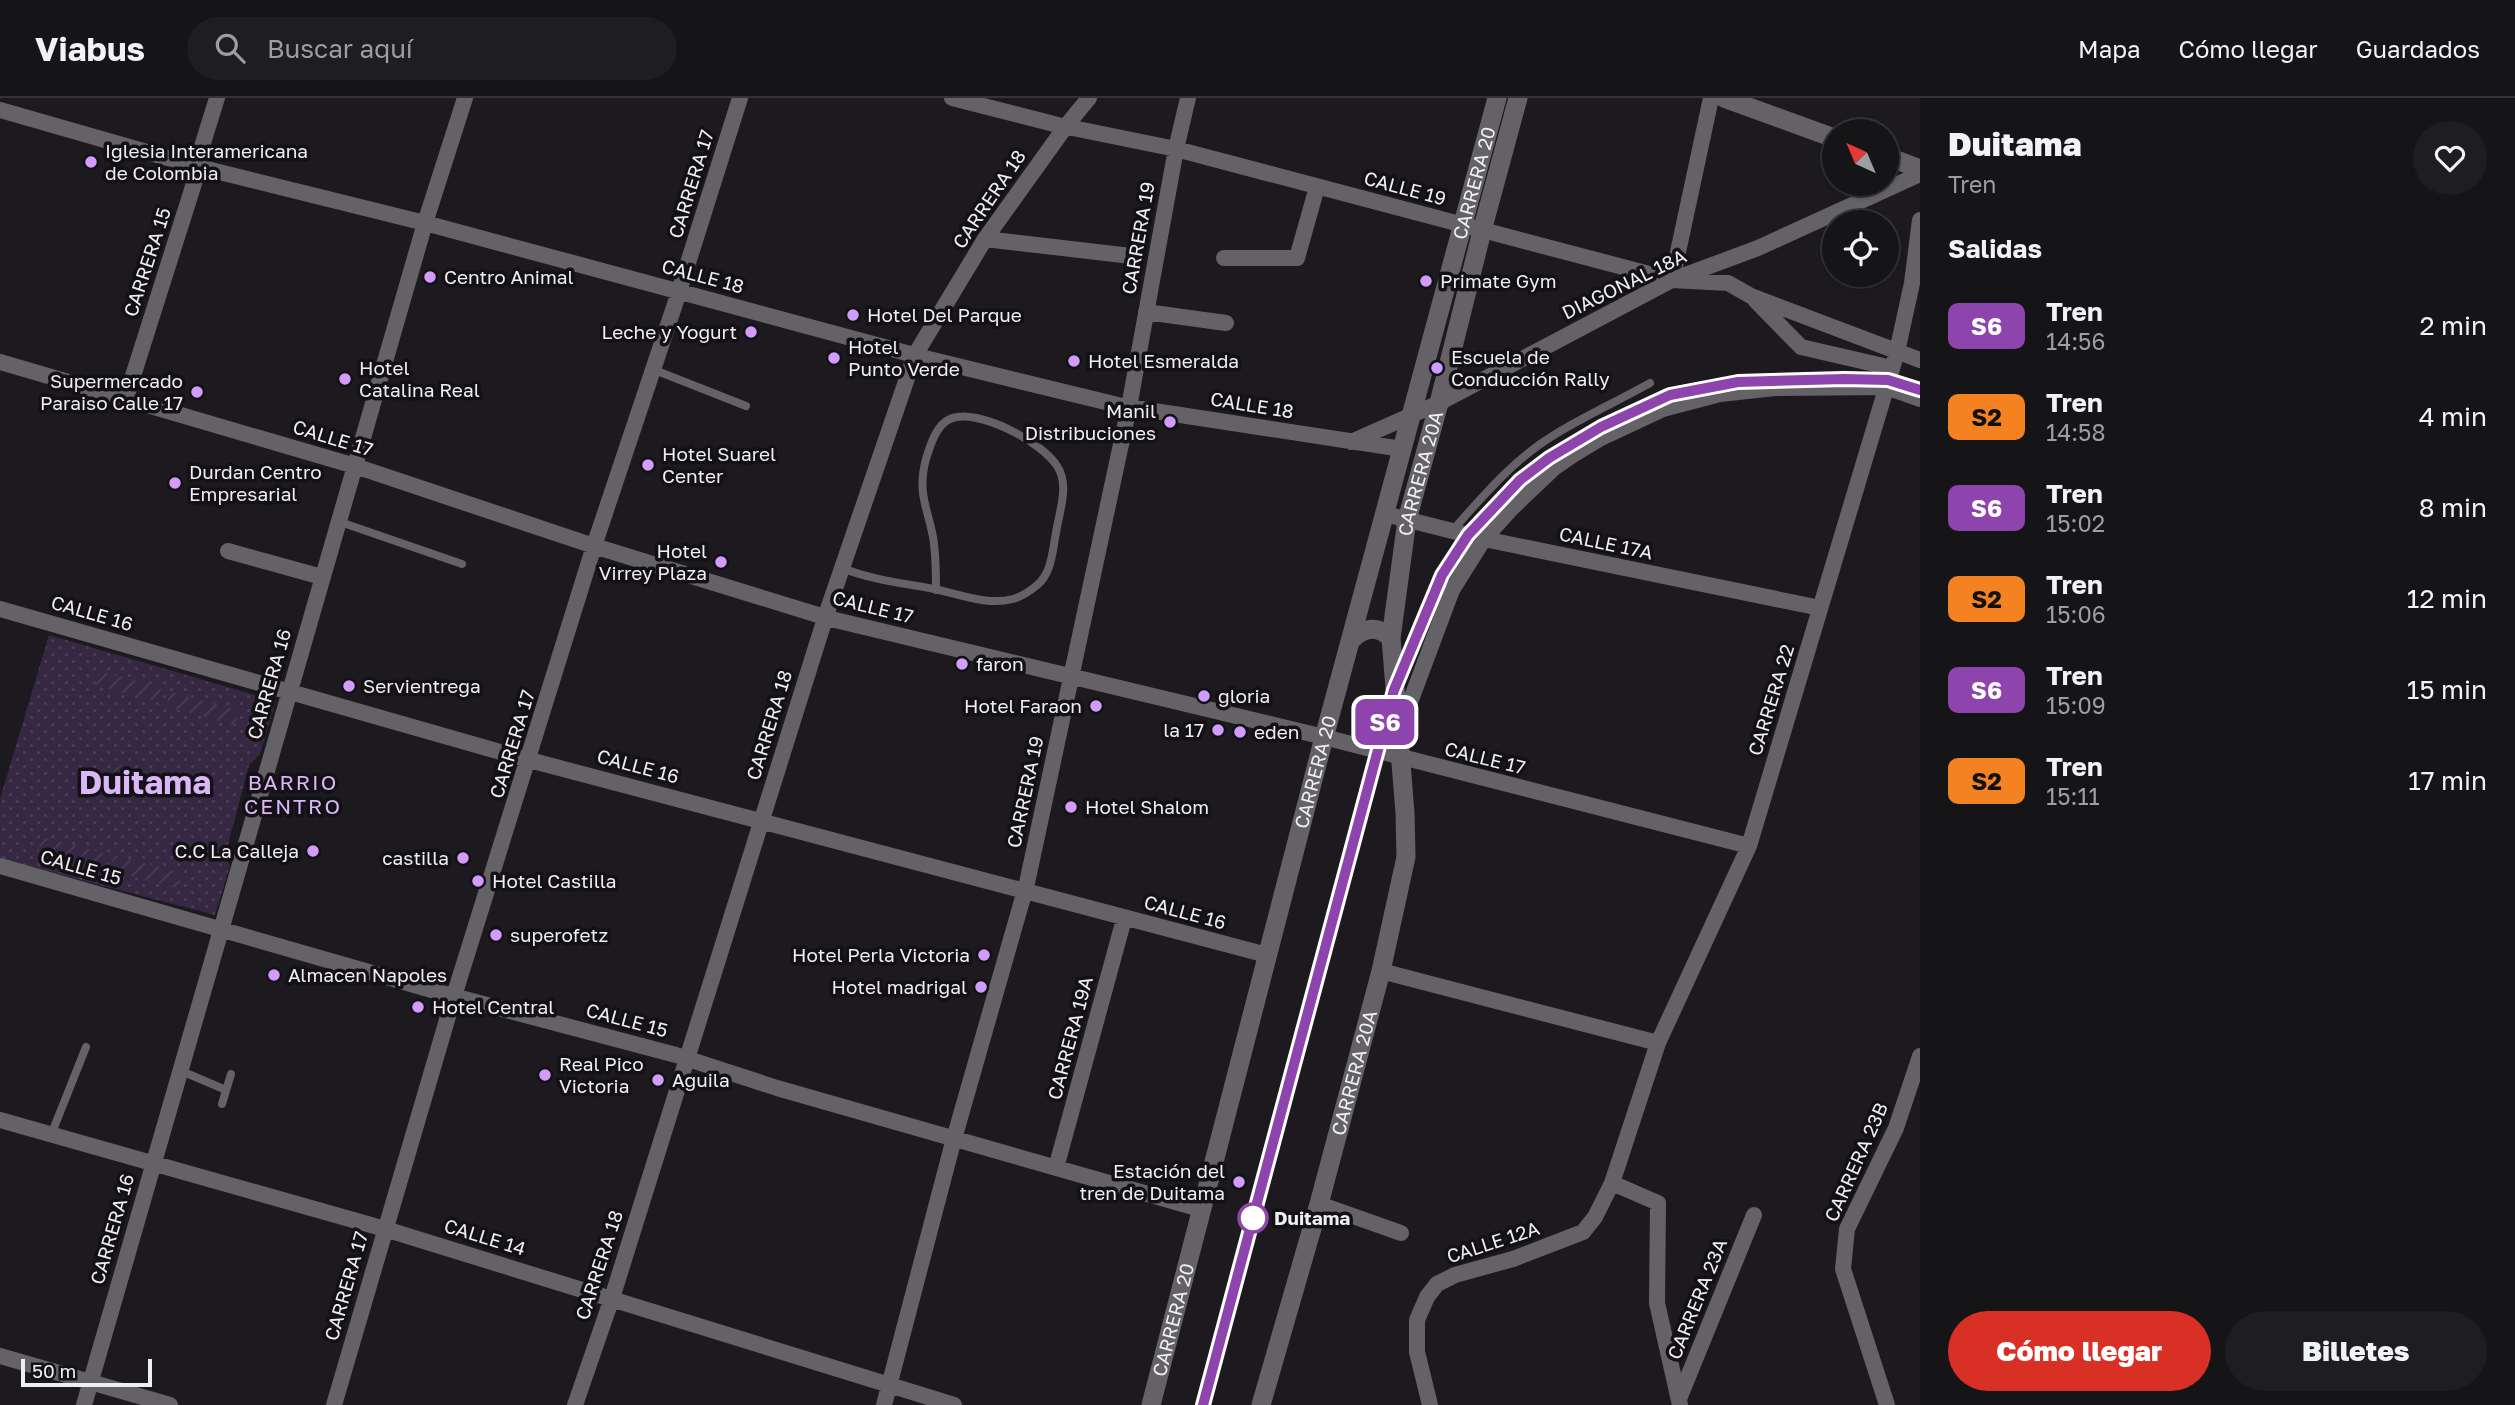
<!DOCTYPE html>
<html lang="es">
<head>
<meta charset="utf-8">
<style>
	:root { --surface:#151416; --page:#1e1d1f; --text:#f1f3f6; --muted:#9d9ea1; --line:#343335; --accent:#d93025 }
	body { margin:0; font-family:"Golos Text",sans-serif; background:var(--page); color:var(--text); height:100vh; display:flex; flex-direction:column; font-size:26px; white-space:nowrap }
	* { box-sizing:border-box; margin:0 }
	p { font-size:23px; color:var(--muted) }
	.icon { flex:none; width:38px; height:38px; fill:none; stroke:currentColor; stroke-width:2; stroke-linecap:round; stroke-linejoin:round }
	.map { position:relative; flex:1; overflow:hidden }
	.sheet { display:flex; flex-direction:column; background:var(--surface); width:595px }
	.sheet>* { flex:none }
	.badge { padding:0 14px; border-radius:10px; font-size:24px; line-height:46px }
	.needle { width:46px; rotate:316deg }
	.controls { position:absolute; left:1822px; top:21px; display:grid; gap:14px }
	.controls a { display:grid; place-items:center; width:77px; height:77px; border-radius:50%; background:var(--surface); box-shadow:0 2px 5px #0004,0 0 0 2px var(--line); font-size:35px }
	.scale { position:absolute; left:21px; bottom:18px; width:131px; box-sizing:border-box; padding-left:7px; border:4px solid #efeef0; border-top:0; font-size:19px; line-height:24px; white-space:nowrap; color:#efeef0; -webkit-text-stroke:5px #131115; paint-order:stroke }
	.map>.badge { position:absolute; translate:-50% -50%; box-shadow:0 0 0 4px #fff }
	h2 { padding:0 28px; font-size:26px; line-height:63px }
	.round { display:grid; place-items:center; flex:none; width:74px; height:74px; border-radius:37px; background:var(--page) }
	.overview { display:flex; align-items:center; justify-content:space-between; height:119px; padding:0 28px }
	h1 { font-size:33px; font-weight:800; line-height:52px }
	.button { display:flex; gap:14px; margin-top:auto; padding:14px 28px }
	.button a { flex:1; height:80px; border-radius:42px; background:var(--accent); color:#fff; font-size:28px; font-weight:800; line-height:80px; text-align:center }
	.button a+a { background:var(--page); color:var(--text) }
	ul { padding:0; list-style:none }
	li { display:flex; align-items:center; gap:21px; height:91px; padding:0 28px }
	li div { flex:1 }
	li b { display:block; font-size:26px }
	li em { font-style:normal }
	li .badge { min-width:77px; font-weight:700; text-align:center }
	header { display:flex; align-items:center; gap:42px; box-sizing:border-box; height:98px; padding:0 35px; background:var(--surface); border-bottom:2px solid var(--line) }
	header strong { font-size:33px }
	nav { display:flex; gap:38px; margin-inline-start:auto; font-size:24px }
	.search { width:490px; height:63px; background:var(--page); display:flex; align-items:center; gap:18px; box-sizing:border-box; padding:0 24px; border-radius:38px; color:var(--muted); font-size:26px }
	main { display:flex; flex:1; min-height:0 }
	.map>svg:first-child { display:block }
	.park { fill:url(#park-dots) }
	.garden { fill:url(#garden-furrows) }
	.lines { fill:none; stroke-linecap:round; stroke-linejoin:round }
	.service { stroke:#656267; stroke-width:8 }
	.minor { stroke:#656267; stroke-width:16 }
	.tertiary { stroke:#656267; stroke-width:19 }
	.rail { stroke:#bab9bc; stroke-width:5; stroke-dasharray:3.5 7; stroke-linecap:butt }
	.line-casing { stroke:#fff; stroke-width:16 }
	.line { stroke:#8e44ad; stroke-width:10 }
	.poi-dot { fill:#d29cfd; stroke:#131115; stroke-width:2.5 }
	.stop-dot { fill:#fff; stroke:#8e44ad; stroke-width:3.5 }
	.labels { text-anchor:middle; stroke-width:7; stroke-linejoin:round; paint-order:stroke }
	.poi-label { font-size:19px; fill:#efeef0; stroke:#131115; text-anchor:start }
	.street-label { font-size:19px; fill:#efeef0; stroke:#131115 }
	.stop-label { font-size:19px; font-weight:bold; fill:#efeef0; stroke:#131115; text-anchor:start }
	.neighbourhood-label { font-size:21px; letter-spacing:2px; fill:#dbb7fa; stroke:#131115 }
	.town-label { font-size:33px; font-weight:bold; fill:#dbb7fa; stroke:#131115 }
</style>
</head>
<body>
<header>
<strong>Viabus</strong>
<div class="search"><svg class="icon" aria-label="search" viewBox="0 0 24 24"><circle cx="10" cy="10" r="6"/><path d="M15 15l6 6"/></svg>Buscar aquí</div>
<nav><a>Mapa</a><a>Cómo llegar</a><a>Guardados</a></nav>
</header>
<main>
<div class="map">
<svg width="1920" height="1307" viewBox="0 0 1920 1307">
	<defs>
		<pattern id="park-dots" width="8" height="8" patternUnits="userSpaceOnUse" patternTransform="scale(1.75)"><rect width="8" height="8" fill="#362742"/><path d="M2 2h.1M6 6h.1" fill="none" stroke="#4a3c54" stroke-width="1.8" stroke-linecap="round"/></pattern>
		<pattern id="garden-furrows" width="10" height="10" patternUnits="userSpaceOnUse" patternTransform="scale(1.75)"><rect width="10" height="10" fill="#362742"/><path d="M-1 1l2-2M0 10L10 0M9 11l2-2" fill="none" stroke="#4a3c54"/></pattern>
	</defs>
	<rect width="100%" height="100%" fill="#1c1a1e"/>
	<path class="park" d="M 49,537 L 276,603 L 260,656 L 249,667 L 225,758 L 230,768 L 215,817 L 0,761 L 0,701 Z"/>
	<path class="garden" d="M 99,573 L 161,589 L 158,604 L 95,587 Z
		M 170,594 L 239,612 L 235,627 L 166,609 Z
		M111 682a16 16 0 1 1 32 0a16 16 0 1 1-32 0Z
		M 42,739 L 104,755 L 101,769 L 38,754 Z
		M 114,757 L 182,775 L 178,790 L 110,773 Z"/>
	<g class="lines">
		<path class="service" d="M 652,271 L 746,308
			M 338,426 L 346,426 L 462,466
			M 1452,433 C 1482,399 1514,361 1554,337 C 1585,318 1618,303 1650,285
			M 842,470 C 872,482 903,485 934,491 C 959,496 987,508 1013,501 C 1020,499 1030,493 1036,488 C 1052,476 1052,454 1056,435 C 1059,414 1070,387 1057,368 C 1043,345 978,309 950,321 C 936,327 930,348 926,361 C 917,394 927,408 933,439 C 936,456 936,474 936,492
			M 179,972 L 226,992
			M 222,1006 L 231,976
			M 51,1037 L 86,949"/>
		<path class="minor" d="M 952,0 L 1058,27 L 1176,51 L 1672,182 L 1728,185 L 1751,198 L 1920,262
			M 0,12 L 199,69 L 425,125 L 925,260 L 1122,308 L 1402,351
			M 985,141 L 1131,158
			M 1224,160 L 1297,160 L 1317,89
			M 1672,182 L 1711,0
			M 1755,202 L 1801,249 L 1892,270
			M 1146,214 L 1226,225
			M 0,264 L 355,368 L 594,448 L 831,521 L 1320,638 L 1749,748
			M 126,300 L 197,76 L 199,58 L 217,0
			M 1351,344 L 1439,305 L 1672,182 L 1758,150 L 1920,76
			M 1385,416 L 1484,441 L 1820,510
			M 228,453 L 322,479
			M 0,511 L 518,659 L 1267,857
			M 1400,631 L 1452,492 L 1484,441 L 1512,410 L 1554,370 L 1573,357 L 1601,340 L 1663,311 L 1720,296 L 1775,290 L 1886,289 L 1920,301
			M 0,768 L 449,897 L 676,957 L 777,990 L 1200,1111
			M 1381,873 L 1658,945
			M 0,1022 L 385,1131 L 954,1307
			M 1056,1070 L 1124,821
			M 1612,1085 L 1658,1105 L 1657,1205 L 1680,1307
			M 1319,1106 L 1401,1135
			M 0,1258 L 170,1307
			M 1679,1301 L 1754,1117
			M 84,1307 L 425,125 L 465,0
			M 334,1307 L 454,898 L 594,448 L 676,203 L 740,0
			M 575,1307 L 612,1200 L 827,514 L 915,257 L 985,141 L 1066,28 L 1089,0
			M 884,1307 L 952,1048 L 1027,785 L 1129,309 L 1176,51 L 1188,0
			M 1430,1307 L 1417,1254 L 1417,1222 L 1427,1199 L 1437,1186 L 1455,1177 L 1513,1161 L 1583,1134 L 1595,1119 L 1612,1085 L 1658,945 L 1749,748 L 1897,254 L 1912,185 L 1920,122
			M 1887,1307 L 1843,1171 L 1847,1131 L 1896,1030 L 1920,958"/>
		<g class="tertiary">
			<path d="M 1724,0 L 1834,40"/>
			<path d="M 1886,58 L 1920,71"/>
			<path d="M 1351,542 C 1364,529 1378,527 1391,540"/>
			<path id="s1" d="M 1151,1307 L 1322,647 L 1497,0"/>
			<path id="s2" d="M 1261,1307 L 1319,1106 L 1381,873 L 1406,759 L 1405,715 L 1391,540 L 1407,422 L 1439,305 L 1482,133 L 1518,0"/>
		</g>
		<path class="rail" d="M 1203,1307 L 1394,592 L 1442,477 L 1468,437 L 1520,382 L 1549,360 L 1601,329 L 1670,297 L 1738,284 L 1871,280 L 1888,282 L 1920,292"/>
	</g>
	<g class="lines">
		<g class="line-casing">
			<path id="line" d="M 1203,1307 L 1394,592 L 1442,477 L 1468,437 L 1520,382 L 1549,360 L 1601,329 L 1670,297 L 1738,284 L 1844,281 L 1888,282 L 1920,292"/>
		</g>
		<use href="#line" class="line"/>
	</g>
	<g class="poi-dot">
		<circle cx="91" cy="64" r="7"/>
		<circle cx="430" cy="179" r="7"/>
		<circle cx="1426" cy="183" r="7"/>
		<circle cx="853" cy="217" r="7"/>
		<circle cx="751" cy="234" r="7"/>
		<circle cx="834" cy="260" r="7"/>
		<circle cx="1074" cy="263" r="7"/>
		<circle cx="1437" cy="270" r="7"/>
		<circle cx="345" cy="281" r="7"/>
		<circle cx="197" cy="294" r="7"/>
		<circle cx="1170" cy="324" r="7"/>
		<circle cx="648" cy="367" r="7"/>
		<circle cx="175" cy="385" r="7"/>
		<circle cx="721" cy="464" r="7"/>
		<circle cx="962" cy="566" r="7"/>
		<circle cx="349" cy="588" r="7"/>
		<circle cx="1204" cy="598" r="7"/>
		<circle cx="1096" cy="608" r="7"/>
		<circle cx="1218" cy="632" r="7"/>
		<circle cx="1240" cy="634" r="7"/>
		<circle cx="1071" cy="709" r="7"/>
		<circle cx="313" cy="753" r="7"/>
		<circle cx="463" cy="760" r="7"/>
		<circle cx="478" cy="783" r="7"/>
		<circle cx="496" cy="837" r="7"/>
		<circle cx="984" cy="857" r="7"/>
		<circle cx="274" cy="877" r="7"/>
		<circle cx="981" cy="889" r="7"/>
		<circle cx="418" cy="909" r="7"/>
		<circle cx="545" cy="977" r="7"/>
		<circle cx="658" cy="982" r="7"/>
		<circle cx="1239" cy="1084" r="7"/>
	</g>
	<circle class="stop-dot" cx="1253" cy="1120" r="14"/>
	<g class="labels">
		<g class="poi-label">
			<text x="105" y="60">Iglesia Interamericana<tspan x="105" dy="22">de Colombia</tspan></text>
			<text x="444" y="186">Centro Animal</text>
			<text x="1440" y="190">Primate Gym</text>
			<text x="867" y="224">Hotel Del Parque</text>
			<text x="737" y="241" text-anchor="end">Leche y Yogurt</text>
			<text x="848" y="256">Hotel<tspan x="848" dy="22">Punto Verde</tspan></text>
			<text x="1451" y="266">Escuela de<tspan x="1451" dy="22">Conducción Rally</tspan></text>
			<text x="1088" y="270">Hotel Esmeralda</text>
			<text x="359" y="277">Hotel<tspan x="359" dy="22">Catalina Real</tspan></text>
			<text x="183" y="290" text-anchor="end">Supermercado<tspan x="183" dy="22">Paraiso Calle 17</tspan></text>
			<text x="1156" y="320" text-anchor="end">Manil<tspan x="1156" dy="22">Distribuciones</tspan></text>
			<text x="662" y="363">Hotel Suarel<tspan x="662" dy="22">Center</tspan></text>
			<text x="189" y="381">Durdan Centro<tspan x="189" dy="22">Empresarial</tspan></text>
			<text x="707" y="460" text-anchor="end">Hotel<tspan x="707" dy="22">Virrey Plaza</tspan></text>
			<text x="976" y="573">faron</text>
			<text x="363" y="595">Servientrega</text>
			<text x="1218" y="605">gloria</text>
			<text x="1082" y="615" text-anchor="end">Hotel Faraon</text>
			<text x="1204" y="639" text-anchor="end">la 17</text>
			<text x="1254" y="641">eden</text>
			<text x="1085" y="716">Hotel Shalom</text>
			<text x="299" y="760" text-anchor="end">C.C La Calleja</text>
			<text x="449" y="767" text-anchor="end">castilla</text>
			<text x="492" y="790">Hotel Castilla</text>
			<text x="510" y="844">superofetz</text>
			<text x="970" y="864" text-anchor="end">Hotel Perla Victoria</text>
			<text x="288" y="884">Almacen Napoles</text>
			<text x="967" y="896" text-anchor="end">Hotel madrigal</text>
			<text x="432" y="916">Hotel Central</text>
			<text x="559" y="973">Real Pico<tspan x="559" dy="22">Victoria</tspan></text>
			<text x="672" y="989">Aguila</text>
			<text x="1225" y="1080" text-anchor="end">Estación del<tspan x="1225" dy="22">tren de Duitama</tspan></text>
		</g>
		<g class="street-label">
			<text dy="7" stroke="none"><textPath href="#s1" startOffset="1264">CARRERA 20</textPath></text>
			<text transform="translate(691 86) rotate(-73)" y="7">CARRERA 17</text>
			<text transform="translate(1405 90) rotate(15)" y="7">CALLE 19</text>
			<text transform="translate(989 101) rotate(-56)" y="7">CARRERA 18</text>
			<text transform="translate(1138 140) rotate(-80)" y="7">CARRERA 19</text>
			<text transform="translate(147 164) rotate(-72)" y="7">CARRERA 15</text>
			<text transform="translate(703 178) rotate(15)" y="7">CALLE 18</text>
			<text transform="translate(1624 186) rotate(-26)" y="7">DIAGONAL 18A</text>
			<text transform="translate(1252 307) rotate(9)" y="7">CALLE 18</text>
			<text transform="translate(333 340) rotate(17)" y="7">CALLE 17</text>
			<text dy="7" stroke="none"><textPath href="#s2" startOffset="954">CARRERA 20A</textPath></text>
			<text transform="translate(1606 445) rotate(12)" y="7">CALLE 17A</text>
			<text transform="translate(873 509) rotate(14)" y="7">CALLE 17</text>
			<text transform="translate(92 515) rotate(16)" y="7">CALLE 16</text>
			<text transform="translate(269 586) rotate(-74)" y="7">CARRERA 16</text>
			<text transform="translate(1771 602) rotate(-73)" y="7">CARRERA 22</text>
			<text transform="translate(769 627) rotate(-73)" y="7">CARRERA 18</text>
			<text transform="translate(512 646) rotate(-73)" y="7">CARRERA 17</text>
			<text transform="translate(1485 660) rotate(14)" y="7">CALLE 17</text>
			<text transform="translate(638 668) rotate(15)" y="7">CALLE 16</text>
			<text dy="7" stroke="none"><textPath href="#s1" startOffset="654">CARRERA 20</textPath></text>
			<text transform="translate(1025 694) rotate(-78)" y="7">CARRERA 19</text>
			<text transform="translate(81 769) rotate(16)" y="7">CALLE 15</text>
			<text transform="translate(1185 814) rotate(15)" y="7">CALLE 16</text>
			<text transform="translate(627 922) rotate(15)" y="7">CALLE 15</text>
			<text transform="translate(1070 940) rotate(-75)" y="7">CARRERA 19A</text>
			<text dy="7" stroke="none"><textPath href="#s2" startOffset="345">CARRERA 20A</textPath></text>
			<text transform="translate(1856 1064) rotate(-66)" y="7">CARRERA 23B</text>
			<text transform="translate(112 1131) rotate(-74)" y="7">CARRERA 16</text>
			<text transform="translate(485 1139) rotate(17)" y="7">CALLE 14</text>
			<text transform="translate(1493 1144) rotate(-18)" y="7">CALLE 12A</text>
			<text transform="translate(599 1167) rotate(-72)" y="7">CARRERA 18</text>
			<text transform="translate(346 1188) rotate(-74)" y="7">CARRERA 17</text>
			<text transform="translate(1697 1201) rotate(-68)" y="7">CARRERA 23A</text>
			<text dy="7" stroke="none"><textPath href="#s1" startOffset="88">CARRERA 20</textPath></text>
		</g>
		<g class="stop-label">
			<text x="1274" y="1127">Duitama</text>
		</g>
		<g class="neighbourhood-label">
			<text x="293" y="692">BARRIO<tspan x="293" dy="24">CENTRO</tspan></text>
		</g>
		<g class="town-label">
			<text x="145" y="696">Duitama</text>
		</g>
	</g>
</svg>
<div class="controls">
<a><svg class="needle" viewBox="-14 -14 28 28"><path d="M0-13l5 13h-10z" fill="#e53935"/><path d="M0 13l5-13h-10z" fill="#9d9ea1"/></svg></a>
<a><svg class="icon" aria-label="locate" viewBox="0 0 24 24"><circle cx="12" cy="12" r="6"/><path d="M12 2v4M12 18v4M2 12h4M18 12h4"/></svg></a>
</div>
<div class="scale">50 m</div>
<b class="badge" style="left:1385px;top:624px;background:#8e44ad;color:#fff">S6</b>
</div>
<section class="sheet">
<div class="overview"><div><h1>Duitama</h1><p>Tren</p></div><a class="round"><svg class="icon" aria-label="heart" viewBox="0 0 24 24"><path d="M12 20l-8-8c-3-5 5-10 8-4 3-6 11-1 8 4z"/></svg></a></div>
<h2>Salidas</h2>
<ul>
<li><span class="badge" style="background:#8e44ad;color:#fff">S6</span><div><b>Tren</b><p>14:56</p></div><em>2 min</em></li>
<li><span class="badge" style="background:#f58220;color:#111">S2</span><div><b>Tren</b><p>14:58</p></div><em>4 min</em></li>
<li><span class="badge" style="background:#8e44ad;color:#fff">S6</span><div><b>Tren</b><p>15:02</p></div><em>8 min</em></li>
<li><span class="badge" style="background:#f58220;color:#111">S2</span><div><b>Tren</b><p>15:06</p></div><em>12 min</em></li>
<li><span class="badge" style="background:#8e44ad;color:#fff">S6</span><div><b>Tren</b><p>15:09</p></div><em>15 min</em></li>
<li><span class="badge" style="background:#f58220;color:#111">S2</span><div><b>Tren</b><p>15:11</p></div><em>17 min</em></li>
</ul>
<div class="button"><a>Cómo llegar</a><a>Billetes</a></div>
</section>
</main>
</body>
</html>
